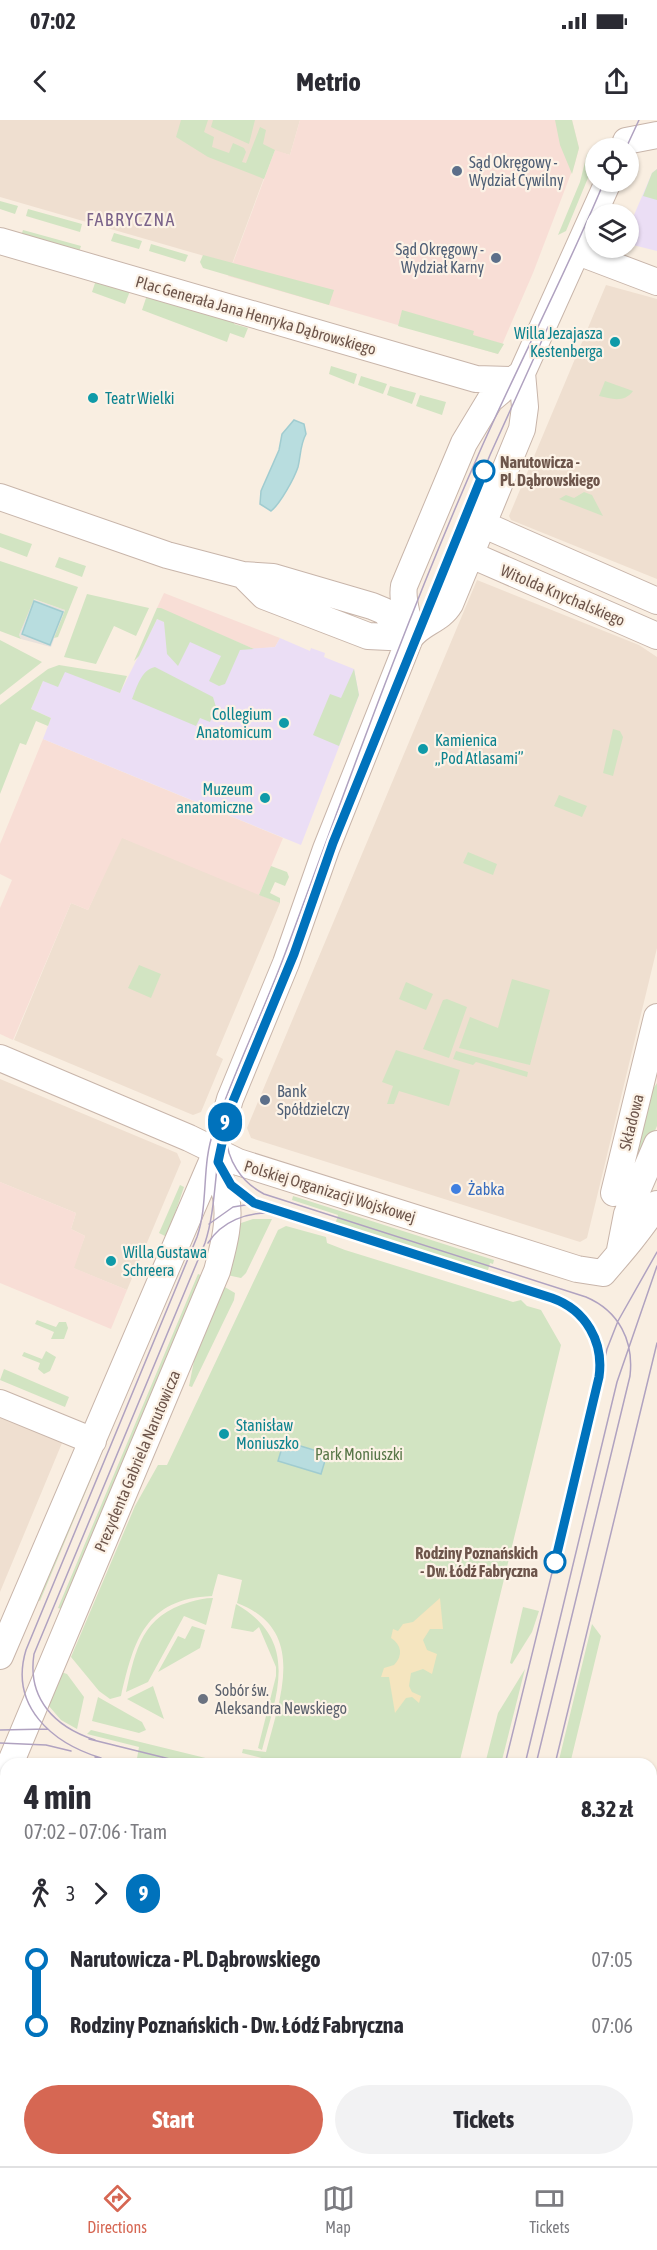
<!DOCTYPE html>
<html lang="en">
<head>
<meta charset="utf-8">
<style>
	:root { --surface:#fff; --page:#f2f2f3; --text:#2b2b33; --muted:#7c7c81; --line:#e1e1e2; --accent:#d66753 }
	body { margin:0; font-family:"Asap Condensed",sans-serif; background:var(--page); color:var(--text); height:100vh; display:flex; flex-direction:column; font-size:22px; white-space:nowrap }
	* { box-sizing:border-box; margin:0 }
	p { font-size:20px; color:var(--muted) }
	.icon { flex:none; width:33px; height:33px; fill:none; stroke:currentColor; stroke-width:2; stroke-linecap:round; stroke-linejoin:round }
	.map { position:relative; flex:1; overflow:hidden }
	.panel { position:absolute; left:0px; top:1638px; width:657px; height:408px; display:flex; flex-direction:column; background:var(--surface); border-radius:18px 18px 0 0; box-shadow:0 2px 4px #0004 }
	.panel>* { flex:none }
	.badge { padding:0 12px; border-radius:20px; font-size:21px; line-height:39px }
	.buttons { position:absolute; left:585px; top:18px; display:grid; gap:12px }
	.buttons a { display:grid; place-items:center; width:54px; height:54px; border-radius:50%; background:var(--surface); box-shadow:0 2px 4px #0004; font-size:30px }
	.map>.badge { position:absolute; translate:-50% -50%; box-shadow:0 0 0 3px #fff }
	.legs { display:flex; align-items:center; gap:9px; height:66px; padding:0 24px; font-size:20px }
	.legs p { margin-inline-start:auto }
	.summary { display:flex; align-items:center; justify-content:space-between; height:102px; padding:0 24px }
	h1 { font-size:33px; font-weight:700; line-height:45px }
	.button { display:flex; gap:12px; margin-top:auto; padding:12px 24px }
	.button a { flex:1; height:69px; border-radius:36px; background:var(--accent); color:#fff; font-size:24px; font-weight:700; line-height:69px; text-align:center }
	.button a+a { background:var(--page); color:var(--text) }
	ul { padding:0 24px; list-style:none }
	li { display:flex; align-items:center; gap:21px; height:66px; font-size:22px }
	li i { display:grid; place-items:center; width:9px; height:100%; margin:0 8px; background:currentColor }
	li i::after { content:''; width:15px; height:15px; margin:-8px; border:4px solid; border-radius:50%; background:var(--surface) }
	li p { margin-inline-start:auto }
	li:first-child i { background:linear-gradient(#0000 50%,currentColor 0) }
	li:last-child i { background:linear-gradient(currentColor 50%,#0000 0) }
	.status { display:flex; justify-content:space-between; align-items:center; height:42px; padding:0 30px; background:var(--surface); direction:ltr }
	.status svg { height:16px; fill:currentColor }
	header { display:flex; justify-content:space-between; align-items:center; height:78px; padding:0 24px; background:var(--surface); font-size:27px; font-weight:700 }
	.dock { display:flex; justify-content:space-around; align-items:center; height:84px; border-top:2px solid var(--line); background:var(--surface); font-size:16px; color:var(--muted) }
	.dock a { display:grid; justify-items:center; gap:3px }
	.dock .current { color:var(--accent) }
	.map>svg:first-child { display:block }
	.residential { fill:#efdfd0 }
	.commercial { fill:#f8ded6 }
	.industrial { fill:#e8e1dc }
	.education { fill:#ebdef5 }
	.green { fill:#d2e4c2 }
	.sand { fill:#f5e5bf }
	.water { fill:#b8dddf; stroke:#a0ccd0; stroke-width:1.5 }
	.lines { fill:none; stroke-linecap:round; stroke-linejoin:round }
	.minor-casing { stroke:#c8b5aa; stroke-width:28 }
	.minor { stroke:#fff; stroke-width:26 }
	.tram { stroke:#b0a2c0; stroke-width:1.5 }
	.line-1-casing { stroke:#fff; stroke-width:14 }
	.line-1 { stroke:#0072bc; stroke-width:9 }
	.service-dot { fill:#5c6f8a; stroke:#fcf2e6; stroke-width:2 }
	.culture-dot { fill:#0f9aa8; stroke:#fcf2e6; stroke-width:2 }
	.stop-1-dot { fill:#fff; stroke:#0072bc; stroke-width:3 }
	.shop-dot { fill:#3f7fe0; stroke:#fcf2e6; stroke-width:2 }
	.worship-dot { fill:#6b7280; stroke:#fcf2e6; stroke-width:2 }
	.labels { text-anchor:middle; stroke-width:4.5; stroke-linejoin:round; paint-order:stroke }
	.service-label { font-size:16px; fill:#4e5e75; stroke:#fcf2e6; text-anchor:start }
	.street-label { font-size:16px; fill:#6d554b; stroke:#fcf2e6 }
	.culture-label { font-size:16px; fill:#0d838f; stroke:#fcf2e6; text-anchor:start }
	.stop-label { font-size:16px; font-weight:bold; fill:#6d554b; stroke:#fcf2e6; text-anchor:start }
	.shop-label { font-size:16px; fill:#366cbe; stroke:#fcf2e6; text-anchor:start }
	.park-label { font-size:16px; fill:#597748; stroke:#fcf2e6 }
	.worship-label { font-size:16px; fill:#5b616d; stroke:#fcf2e6; text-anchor:start }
	.neighbourhood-label { font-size:18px; letter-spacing:1.5px; fill:#7a638a; stroke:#fcf2e6 }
</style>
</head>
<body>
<div class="status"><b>07:02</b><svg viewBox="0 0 49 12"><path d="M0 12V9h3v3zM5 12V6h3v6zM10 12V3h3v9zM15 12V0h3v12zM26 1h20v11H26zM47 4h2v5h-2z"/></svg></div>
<header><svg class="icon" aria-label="back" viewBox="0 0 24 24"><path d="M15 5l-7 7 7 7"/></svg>Metrio<svg class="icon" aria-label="share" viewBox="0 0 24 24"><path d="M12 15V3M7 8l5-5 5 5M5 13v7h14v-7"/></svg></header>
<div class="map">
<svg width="657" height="2046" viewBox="0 0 657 2046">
	<rect width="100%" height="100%" fill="#f9eee1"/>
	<path class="residential" d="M 0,0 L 300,0 L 290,35 L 274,31 L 232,144 L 0,77 Z
		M 606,165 L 657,179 L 657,459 L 511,400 L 509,396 Z
		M 477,460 L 639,525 L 657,537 L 657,828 L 587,1118 L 580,1122 L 251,1018 L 247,1008 Z
		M 121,717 L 280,783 L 216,935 L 223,939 L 201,992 L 193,995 L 14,920 L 71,783 L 88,790 Z
		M 0,959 L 177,1033 L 181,1042 L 127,1170 L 73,1148 L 85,1116 L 71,1109 L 76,1093 L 0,1062 Z
		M 0,1294 L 60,1318 L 62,1323 L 0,1472 Z
		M 0,1835 L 6,1838 L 6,2040 L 81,2040 L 78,2046 L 0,2046 Z"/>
	<path class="commercial" d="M 300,0 L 572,0 L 579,28 L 575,43 L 533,153 L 498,234 L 228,156 L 275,30 L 290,35 Z
		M 164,473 L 280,518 L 275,527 L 254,529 L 157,488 Z
		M 43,619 L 283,718 L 259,775 L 122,718 L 88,790 L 71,783 L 13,920 L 0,914 L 0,788 L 12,760 L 0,754 L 0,724 Z
		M 0,1062 L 76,1093 L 71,1109 L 85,1116 L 74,1148 L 127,1170 L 111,1209 L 0,1163 Z
		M 657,1877 L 657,2046 L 566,2046 L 568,2040 L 651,2040 L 651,1886 Z"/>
	<path class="industrial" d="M 33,479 L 65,490 L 51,527 L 21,519 L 19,515 Z"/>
	<path class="education" d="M 657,49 L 657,131 L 629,124 L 628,109 L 652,53 Z
		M 157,499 L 230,530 L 275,527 L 280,518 L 310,531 L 311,528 L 325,533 L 324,537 L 354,549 L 359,575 L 301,725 L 43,619 L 51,598 L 31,589 L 43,561 L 65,551 L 120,573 Z"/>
	<path class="green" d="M 181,0 L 208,0 L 204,12 L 214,17 L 212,27 L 229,33 L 233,23 L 244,28 L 246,32 L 242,42 L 246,43 L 260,7 L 266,10 L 263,24 L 275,30 L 264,59 L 208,37 L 176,17 Z
		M 213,0 L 255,0 L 249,24 L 211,7 Z
		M 555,0 L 572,0 L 579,28 L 572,54 L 560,25 Z
		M 592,31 L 595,33 L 595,41 L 566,111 L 558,115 L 580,62 L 587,34 Z
		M 657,49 L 657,80 L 643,76 L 652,53 Z
		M 0,81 L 18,86 L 15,94 L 0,89 Z
		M 28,89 L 82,104 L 80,112 L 26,96 Z
		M 23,110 L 81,126 L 79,132 L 21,116 Z
		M 114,113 L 142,121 L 139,129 L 111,121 Z
		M 151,124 L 188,135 L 185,142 L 149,131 Z
		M 203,135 L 334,170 L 329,185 L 203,148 L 200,142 Z
		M 96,160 L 130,171 L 125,184 L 92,172 Z
		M 147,175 L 235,201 L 234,204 L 248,208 L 244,218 L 230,213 L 227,222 L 142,190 Z
		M 402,190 L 474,211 L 473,215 L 504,224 L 498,234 L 398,206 Z
		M 331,246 L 357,254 L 354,264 L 329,254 Z
		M 361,256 L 387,264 L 383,274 L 358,265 Z
		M 605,261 L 633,271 C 624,283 612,279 599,276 Z
		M 390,266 L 416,273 L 412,284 L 387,275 Z
		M 420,275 L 446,282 L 442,295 L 416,286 Z
		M 584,372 L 592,375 L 603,396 L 559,379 L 566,375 L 574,378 Z
		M 0,413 L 32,424 L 27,437 L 0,427 Z
		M 59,437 L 86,446 L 82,457 L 55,447 Z
		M 0,441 L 78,467 L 58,517 L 54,518 L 65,490 L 34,479 L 19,515 L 21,519 L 0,511 Z
		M 87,474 L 149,488 L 136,516 L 114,506 L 96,544 L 64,537 Z
		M 157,488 L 161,488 L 254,529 L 240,530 L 225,564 L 219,566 L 209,561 L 221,536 L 190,522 L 178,546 L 167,534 L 164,502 L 157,499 L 139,536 L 134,541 Z
		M 0,520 L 42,542 L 0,575 Z
		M 59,545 L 127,556 L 120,573 L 65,552 L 58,567 L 43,561 L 31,589 L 51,598 L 48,606 L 36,601 L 26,625 L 20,623 L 0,674 L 0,585 L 48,549 Z
		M 155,547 L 213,577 L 216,587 L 210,602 L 200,598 L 196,606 L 132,579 C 137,567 141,550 155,547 Z
		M 354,549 L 359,575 L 339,626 L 313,615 L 330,574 L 341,578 Z
		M 613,609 L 620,611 L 623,617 L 613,656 L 603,653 Z
		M 559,675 L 587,686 L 582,697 L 554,686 Z
		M 468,732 L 497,744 L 493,755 L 463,743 Z
		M 271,746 L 287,752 L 289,757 L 285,766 L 275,762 L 270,773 L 280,778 L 280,783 L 259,775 Z
		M 139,845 L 161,854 L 151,878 L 128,868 Z
		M 512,859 L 550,870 L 530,945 L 459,928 L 470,897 L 498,908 Z
		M 406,862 L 433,874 L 426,890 L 399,879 Z
		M 447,879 L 467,887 L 449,938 L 423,929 L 443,880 Z
		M 396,930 L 460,950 L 449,986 L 399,971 L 394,984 L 387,984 L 393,966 L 382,962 Z
		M 456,931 L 528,952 L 527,957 L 476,942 L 473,945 L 453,939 Z
		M 657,963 L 657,1006 L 632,1064 L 629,1063 L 653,969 Z
		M 180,1065 L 184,1067 L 167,1117 L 159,1113 Z
		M 293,1076 L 494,1140 L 493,1144 L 490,1143 L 485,1161 L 333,1112 L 338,1095 L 292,1080 Z
		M 253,1099 L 272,1099 L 246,1153 L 241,1158 L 227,1155 L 238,1104 Z
		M 286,1106 L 326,1117 L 327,1123 L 345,1130 L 513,1182 L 521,1180 L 527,1186 L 541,1190 L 561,1225 L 459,1644 L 285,1644 L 242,1633 L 243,1629 L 266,1632 C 280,1578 308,1510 237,1483 L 242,1460 L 218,1454 L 212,1476 C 145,1479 134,1520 121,1576 L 110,1579 L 99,1571 L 71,1537 L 135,1386 L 158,1345 L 167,1345 L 278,1110 Z
		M 180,1147 L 40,1481 L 36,1479 Z
		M 198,1154 L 203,1156 L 61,1489 L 58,1488 Z
		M 223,1166 L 235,1173 L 234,1180 L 192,1267 L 189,1266 L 196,1231 Z
		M 37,1200 L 56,1207 L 59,1202 L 66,1202 L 68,1208 L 64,1219 L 51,1219 L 54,1212 L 35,1204 Z
		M 46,1231 L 56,1237 L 50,1251 L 44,1254 L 38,1249 L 40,1243 L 22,1236 L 24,1232 L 42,1239 Z
		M 4,1249 L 69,1277 L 65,1287 L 0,1260 Z
		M 213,1478 L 206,1505 L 184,1496 L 148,1562 L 126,1572 C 136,1528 142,1496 190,1482 C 197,1480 205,1478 213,1478 Z
		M 236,1484 C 300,1521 277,1573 262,1630 L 258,1628 L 276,1556 L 276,1547 L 259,1507 L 253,1512 L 231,1508 Z
		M 523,1487 L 539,1491 L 532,1512 L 512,1544 L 510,1543 Z
		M 592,1504 L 601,1516 L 570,1644 L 558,1644 Z
		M 192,1506 L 205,1510 L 200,1528 L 158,1552 L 178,1516 L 185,1519 Z
		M 525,1549 L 501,1644 L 485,1644 L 498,1593 Z
		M 61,1552 L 67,1554 L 84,1577 L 77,1609 L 61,1600 L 48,1585 Z
		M 153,1566 L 164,1599 L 127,1579 Z
		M 98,1577 L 142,1602 L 146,1610 L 139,1613 L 92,1601 Z
		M 91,1610 L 226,1643 L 226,1644 L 136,1644 L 139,1627 L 87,1614 Z"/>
	<path class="sand" d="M 440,1478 L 443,1509 L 430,1509 L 423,1520 L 427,1530 L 437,1534 L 432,1554 L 423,1549 L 411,1553 L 409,1566 L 412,1572 L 421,1576 L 419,1583 L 412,1577 L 406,1578 L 395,1593 L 389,1557 L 381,1557 L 384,1548 L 394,1545 C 403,1536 402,1525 391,1518 L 393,1509 L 398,1511 L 403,1504 L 413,1502 Z"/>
	<path class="water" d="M 294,300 L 304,304 L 306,314 C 300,325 301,335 298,347 C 294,359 280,384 271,391 L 260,384 L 261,371 L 279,330 L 282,314 Z
		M 34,481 L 63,492 L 50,525 L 22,514 Z
		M 284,1321 L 327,1334 L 321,1354 L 278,1341 Z"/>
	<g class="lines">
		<g class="minor-casing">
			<path id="minor" d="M 626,21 L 657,15
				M 0,121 L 476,259 L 513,260
				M 578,132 L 657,162
				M 0,377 L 167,435 L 243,455 L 273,457 L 372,486 L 384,491 L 410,518
				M 482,404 L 657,481
				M 469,434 L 657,516
				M 243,455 L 264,476 L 368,516 L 410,518
				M 410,518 C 411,500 401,484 404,466 L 464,323 L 490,280 L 522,253 L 608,62
				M 0,938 L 189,1018 L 238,1042 L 577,1149 L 603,1153 C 622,1131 641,1109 657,1084
				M 614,1073 L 657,897
				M 620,1130 L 627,1094 L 657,1024
				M 0,1283 L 93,1321
				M 0,1536 L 213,1039 L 230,979 L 286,843 L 326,729 L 410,518 C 421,502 440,501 450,484 L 522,309 L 525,287 L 522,253
				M 10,1644 L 217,1151 C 223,1128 231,1101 226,1077 C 222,1061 215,1048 215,1032
				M 0,1667 L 6,1653
				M 651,1791 L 657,1792
				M 651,1828 L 657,1817
				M 503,2046 L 507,2040"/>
		</g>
		<use href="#minor" class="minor"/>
		<path class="tram" d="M 626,28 L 639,0
			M 361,652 L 490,335 L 548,207
			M 226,1015 C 227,1040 241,1062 264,1074 L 586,1177 C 619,1191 634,1221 630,1256 L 536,1644
			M 219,1044 L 231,1065 L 254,1083 L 563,1182 C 586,1196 599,1216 600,1242
			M 209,1104 L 233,1087 L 257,1083
			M 208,1123 C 222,1101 247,1092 272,1093
			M 0,1610 L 48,1609
			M 89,1619 L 190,1644
			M 95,1620 C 55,1607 27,1579 34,1534 L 205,1123 C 218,1083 213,1039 227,999
			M 0,1623 L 46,1625 L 71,1631
			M 95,1637 L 124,1644
			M 101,1638 C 52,1623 9,1586 26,1530 L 197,1117 C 209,1082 201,1045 214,1010 C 235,949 264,891 286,831 C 348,663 408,494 480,331 C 520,241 566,153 604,62
			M 505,1644 L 607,1229 L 618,1201 L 657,1132
			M 525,1644 L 617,1262 L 657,1146
			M 555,1644 L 657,1223
			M 651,1755 L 657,1757
			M 651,1767 L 657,1768"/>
	</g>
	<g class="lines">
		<g class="line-1-casing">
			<path id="line-1" d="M 484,351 L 333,723 L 294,834 L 229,991 L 218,1042 L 231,1065 L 254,1083 L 552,1178 C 586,1190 604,1222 599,1257 L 555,1442"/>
		</g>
		<use href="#line-1" class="line-1"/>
	</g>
	<g class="service-dot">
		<circle cx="457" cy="51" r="6"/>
		<circle cx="496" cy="138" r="6"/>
		<circle cx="265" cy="980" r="6"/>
	</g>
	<g class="culture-dot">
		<circle cx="615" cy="222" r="6"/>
		<circle cx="93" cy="278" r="6"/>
		<circle cx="284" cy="603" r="6"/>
		<circle cx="423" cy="629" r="6"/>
		<circle cx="265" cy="678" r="6"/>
		<circle cx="111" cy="1141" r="6"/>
		<circle cx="224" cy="1314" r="6"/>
	</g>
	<g class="stop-1-dot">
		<circle cx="484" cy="351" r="10"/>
		<circle cx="555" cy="1442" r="10"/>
	</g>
	<circle class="shop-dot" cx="456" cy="1069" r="6"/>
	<circle class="worship-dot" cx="203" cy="1579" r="6"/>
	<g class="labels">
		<g class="service-label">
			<text x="469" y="48">Sąd Okręgowy -<tspan x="469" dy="18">Wydział Cywilny</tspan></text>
			<text x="484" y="135" text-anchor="end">Sąd Okręgowy -<tspan x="484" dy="18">Wydział Karny</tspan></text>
			<text x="277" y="977">Bank<tspan x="277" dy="18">Spółdzielczy</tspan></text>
		</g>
		<g class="street-label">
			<text transform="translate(256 195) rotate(16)" y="6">Plac Generała Jana Henryka Dąbrowskiego</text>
			<text transform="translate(563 475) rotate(23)" y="6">Witolda Knychalskiego</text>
			<text transform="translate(631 1002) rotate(-76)" y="6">Składowa</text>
			<text transform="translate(330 1071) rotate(17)" y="6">Polskiej Organizacji Wojskowej</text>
			<text transform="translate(137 1341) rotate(-67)" y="6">Prezydenta Gabriela Narutowicza</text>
		</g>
		<g class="culture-label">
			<text x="603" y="219" text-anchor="end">Willa Jezajasza<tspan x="603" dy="18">Kestenberga</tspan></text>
			<text x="105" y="284">Teatr Wielki</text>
			<text x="272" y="600" text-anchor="end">Collegium<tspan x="272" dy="18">Anatomicum</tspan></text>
			<text x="435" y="626">Kamienica<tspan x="435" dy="18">„Pod Atlasami”</tspan></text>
			<text x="253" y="675" text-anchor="end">Muzeum<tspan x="253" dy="18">anatomiczne</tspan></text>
			<text x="123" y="1138">Willa Gustawa<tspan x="123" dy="18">Schreera</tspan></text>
			<text x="236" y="1311">Stanisław<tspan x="236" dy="18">Moniuszko</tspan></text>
		</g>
		<g class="stop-label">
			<text x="500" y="348">Narutowicza -<tspan x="500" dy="18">Pl. Dąbrowskiego</tspan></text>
			<text x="538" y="1439" text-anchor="end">Rodziny Poznańskich<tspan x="538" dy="18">- Dw. Łódź Fabryczna</tspan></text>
		</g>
		<g class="shop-label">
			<text x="468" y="1075">Żabka</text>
		</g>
		<g class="park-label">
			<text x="359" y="1340">Park Moniuszki</text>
		</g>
		<g class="worship-label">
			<text x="215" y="1576">Sobór św.<tspan x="215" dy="18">Aleksandra Newskiego</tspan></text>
		</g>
		<g class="neighbourhood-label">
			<text x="131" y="106">FABRYCZNA</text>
		</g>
	</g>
</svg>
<div class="buttons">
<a><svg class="icon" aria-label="locate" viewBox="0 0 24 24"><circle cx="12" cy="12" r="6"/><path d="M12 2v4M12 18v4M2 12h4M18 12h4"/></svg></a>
<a><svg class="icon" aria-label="layers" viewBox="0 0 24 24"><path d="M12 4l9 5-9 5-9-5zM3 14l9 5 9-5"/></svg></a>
</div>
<b class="badge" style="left:225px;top:1002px;background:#0072bc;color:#fff">9</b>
<section class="panel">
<div class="summary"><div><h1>4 min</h1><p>07:02 – 07:06 · Tram</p></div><b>8.32 zł</b></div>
<div class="legs"><svg class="icon" aria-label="walk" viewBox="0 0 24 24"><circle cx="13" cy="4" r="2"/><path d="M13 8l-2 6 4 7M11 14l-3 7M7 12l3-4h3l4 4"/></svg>3<svg class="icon" aria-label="forward" viewBox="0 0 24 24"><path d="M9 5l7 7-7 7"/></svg><b class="badge" style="background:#0072bc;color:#fff">9</b></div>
<ul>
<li><i style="color:#0072bc"></i><b>Narutowicza - Pl. Dąbrowskiego</b><p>07:05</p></li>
<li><i style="color:#0072bc"></i><b>Rodziny Poznańskich - Dw. Łódź Fabryczna</b><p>07:06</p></li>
</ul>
<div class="button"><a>Start</a><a>Tickets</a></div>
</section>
</div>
<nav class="dock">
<a class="current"><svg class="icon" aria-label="directions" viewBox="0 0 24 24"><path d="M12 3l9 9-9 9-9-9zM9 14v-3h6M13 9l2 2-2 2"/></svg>Directions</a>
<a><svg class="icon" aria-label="map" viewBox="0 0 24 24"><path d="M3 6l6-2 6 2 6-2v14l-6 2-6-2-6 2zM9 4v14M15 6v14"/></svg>Map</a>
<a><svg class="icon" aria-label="tickets" viewBox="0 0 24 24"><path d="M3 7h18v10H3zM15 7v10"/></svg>Tickets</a>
</nav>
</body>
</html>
